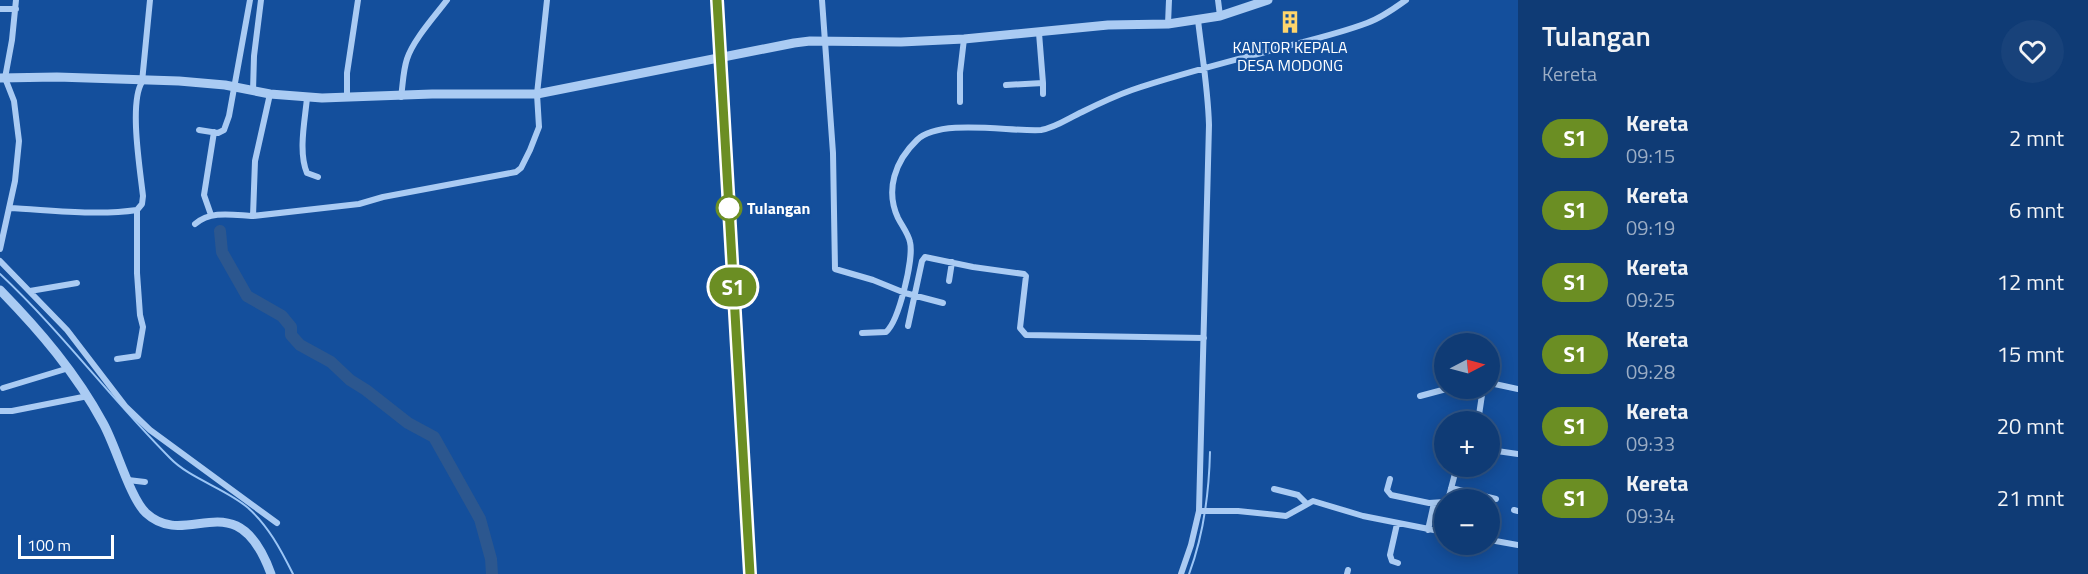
<!DOCTYPE html>
<html lang="id">
<head>
<meta charset="utf-8">
<style>
	:root { --surface:#0f3b75; --page:#18427a; --text:#f1f3f6; --muted:#9badc5; --line:#2f5587 }
	body { margin:0; font-family:"Titillium Web",sans-serif; background:var(--page); color:var(--text); height:100vh; display:flex; flex-direction:column; font-size:22px; white-space:nowrap }
	* { box-sizing:border-box; margin:0 }
	p { font-size:20px; color:var(--muted) }
	.icon { flex:none; width:33px; height:33px; fill:none; stroke:currentColor; stroke-width:2; stroke-linecap:round; stroke-linejoin:round }
	.map { position:relative; flex:1; overflow:hidden }
	.side { display:flex; flex-direction:column; background:var(--surface); width:570px }
	.side>* { flex:none }
	.badge { padding:0 12px; border-radius:20px; font-size:21px; line-height:39px }
	.needle { width:39px; rotate:84deg }
	.tools { position:absolute; left:1434px; top:333px; display:grid; gap:12px }
	.tools a { display:grid; place-items:center; width:66px; height:66px; border-radius:50%; background:var(--surface); box-shadow:0 3px 15px #0003,0 0 0 2px var(--line); font-size:30px }
	.scale { position:absolute; left:18px; bottom:15px; width:96px; box-sizing:border-box; padding-left:6px; border:3px solid #fff; border-top:0; font-size:16px; line-height:21px; white-space:nowrap; color:#fff; -webkit-text-stroke:4px #144f9c; paint-order:stroke }
	.map>.badge { position:absolute; translate:-50% -50%; box-shadow:0 0 0 3px #fff }
	.round { display:grid; place-items:center; flex:none; width:63px; height:63px; border-radius:32px; background:var(--page) }
	.headline { display:flex; align-items:center; justify-content:space-between; height:102px; padding:0 24px }
	h1 { font-size:28px; font-weight:600; line-height:45px }
	ul { padding:0; list-style:none }
	li { display:flex; align-items:center; gap:18px; height:72px; padding:0 24px }
	li div { flex:1 }
	li b { display:block; font-size:22px }
	li em { font-style:normal }
	li .badge { min-width:66px; font-weight:700; text-align:center }
	main { display:flex; flex:1; min-height:0 }
	.map>svg:first-child { display:block }
	.lines { fill:none; stroke-linecap:round; stroke-linejoin:round }
	.stream { stroke:#9cc6f6; stroke-width:2 }
	.river { stroke:#2c578f; stroke-width:12 }
	.minor { stroke:#aacbf3; stroke-width:6 }
	.tertiary { stroke:#aacbf3; stroke-width:9 }
	.rail { stroke:#fff; stroke-width:2; stroke-dasharray:10 4.5; stroke-linecap:butt }
	.line-casing { stroke:#fff; stroke-width:14 }
	.line { stroke:#6b8e23; stroke-width:9 }
	.stop-dot { fill:#fff; stroke:#6b8e23; stroke-width:3 }
	.labels { text-anchor:middle; stroke-width:4.5; stroke-linejoin:round; paint-order:stroke }
	.poi-label { font-size:16px; fill:#fff; stroke:#144f9c }
	.stop-label { font-size:16px; font-weight:bold; fill:#fff; stroke:#144f9c; text-anchor:start }
</style>
</head>
<body>
<main>
<div class="map">
<svg width="1518" height="574" viewBox="0 0 1518 574">
	<rect width="100%" height="100%" fill="#144f9c"/>
	<g class="lines">
		<path class="stream" d="M 0,274 C 61,331 111,399 170,458 C 189,478 226,489 247,507 C 268,525 281,550 293,574
			M 1189,574 C 1204,534 1209,494 1210,452"/>
		<path class="river" d="M 220,231 L 222,252 L 247,296 L 282,316 L 291,327 L 291,335 L 300,345 L 331,362 L 350,380 L 366,390 L 408,423 L 434,437 L 480,519 L 491,559 L 492,574"/>
		<path class="minor" d="M 822,0 L 833,153 L 835,269 L 873,280 L 905,293 L 943,303
			M 1218,0 L 1220,16
			M 0,9 L 16,9
			M 1198,20 C 1202,55 1208,89 1209,125 L 1199,511
			M 1168,24 L 1169,0
			M 1043,83 L 1043,94
			M 1006,85 L 1043,83 L 1039,33
			M 253,91 L 254,56 L 261,0
			M 270,94 L 255,161 L 253,216 L 359,204 L 383,197 L 516,172 L 521,168 L 530,150 L 539,127 L 537,94 L 547,0
			M 401,97 C 403,84 403,71 407,59 C 413,40 435,16 447,0
			M 307,98 C 305,120 298,152 307,173 L 318,177
			M 347,98 L 347,73 L 358,0
			M 960,102 L 960,73 L 964,39
			M 199,130 L 218,133 L 224,130 L 229,116 L 250,0
			M 9,208 C 51,210 96,216 137,210 L 142,204 L 143,196 C 140,169 129,103 142,82 L 150,0
			M 211,215 L 204,195 L 214,132
			M 195,224 C 211,210 233,215 253,216
			M 0,249 L 15,181 L 19,141 L 14,101 L 5,78 L 12,40 L 16,0
			M 0,261 L 67,330 L 126,407 L 150,430 L 277,523
			M 949,281 L 952,262
			M 30,291 L 77,283
			M 908,326 L 922,261 L 925,257 L 973,267 L 1024,274 L 1026,276 L 1020,328 L 1026,335 L 1204,338
			M 862,333 L 886,332 C 899,321 914,258 910,242 C 908,233 902,226 898,218 C 885,190 895,161 917,140 C 940,118 1010,132 1041,130 C 1055,128 1069,118 1082,112 C 1098,104 1115,96 1132,90 C 1179,74 1228,62 1276,49 C 1306,41 1338,34 1367,23 C 1381,18 1395,8 1406,0
			M 117,359 L 138,356 L 143,327 L 140,315 L 137,273 L 137,210
			M 1490,383 L 1518,389
			M 3,388 L 69,368
			M 1420,396 L 1450,388
			M 0,411 L 12,411 L 88,396
			M 1479,415 L 1483,388
			M 1490,450 L 1518,454
			M 1390,479 L 1387,490 L 1391,495 L 1429,503 L 1444,502
			M 128,480 L 145,482
			M 1451,488 L 1496,499
			M 1274,489 L 1298,495 L 1306,503
			M 1448,500 L 1457,466
			M 1514,510 L 1518,511
			M 1397,524 L 1390,555 L 1392,561 L 1398,563
			M 1428,530 L 1434,503
			M 1490,540 L 1518,545
			M 1181,574 L 1191,545 L 1199,511 L 1238,511 L 1286,516 L 1313,501 L 1363,516 L 1444,532
			M 1347,574 L 1348,570"/>
		<path class="tertiary" d="M 0,78 L 57,77 L 179,81 L 225,85 L 270,94 L 322,98 L 432,94 L 537,94 L 794,43 L 810,41 L 901,42 L 964,39 L 1108,25 L 1168,24 L 1220,16 L 1268,0
			M 0,290 C 40,331 76,373 103,423 C 116,446 130,498 146,513 C 188,552 236,478 271,574"/>
		<path class="rail" d="M 717,0 L 727,185
			M 730,232 L 750,574"/>
	</g>
	<g class="lines">
		<g class="line-casing">
			<path id="line" d="M 717,0 L 750,574"/>
		</g>
		<use href="#line" class="line"/>
	</g>
	<defs>
		<g id="building-bare" transform="scale(1.8)"><path d="M-4-6H4V6H1V3H-1V6H-4ZM-2.5-4.3h1.7v1.8h-1.7ZM.8-4.3h1.7v1.8H.8ZM-2.5-1h1.7V.8h-1.7ZM.8-1h1.7V.8H.8Z" fill="#ffd56c" stroke="#144f9c" stroke-width="2.5" paint-order="stroke"/></g>
	</defs>
	<g fill-rule="evenodd">
		<use href="#building-bare" x="1290" y="22"/>
	</g>
	<circle class="stop-dot" cx="729" cy="208" r="12"/>
	<g class="labels">
		<g class="poi-label">
			<text x="1290" y="53">KANTOR KEPALA<tspan x="1290" dy="18">DESA MODONG</tspan></text>
		</g>
		<g class="stop-label">
			<text x="747" y="214">Tulangan</text>
		</g>
	</g>
</svg>
<div class="tools">
<a><svg class="needle" viewBox="-14 -14 28 28"><path d="M0-13l5 13h-10z" fill="#e53935"/><path d="M0 13l5-13h-10z" fill="#9badc5"/></svg></a>
<a>+</a>
<a>−</a>
</div>
<div class="scale">100 m</div>
<b class="badge" style="left:733px;top:287px;background:#6b8e23;color:#fff">S1</b>
</div>
<section class="side">
<div class="headline"><div><h1>Tulangan</h1><p>Kereta</p></div><a class="round"><svg class="icon" aria-label="heart" viewBox="0 0 24 24"><path d="M12 20l-8-8c-3-5 5-10 8-4 3-6 11-1 8 4z"/></svg></a></div>
<ul>
<li><span class="badge" style="background:#6b8e23;color:#fff">S1</span><div><b>Kereta</b><p>09:15</p></div><em>2 mnt</em></li>
<li><span class="badge" style="background:#6b8e23;color:#fff">S1</span><div><b>Kereta</b><p>09:19</p></div><em>6 mnt</em></li>
<li><span class="badge" style="background:#6b8e23;color:#fff">S1</span><div><b>Kereta</b><p>09:25</p></div><em>12 mnt</em></li>
<li><span class="badge" style="background:#6b8e23;color:#fff">S1</span><div><b>Kereta</b><p>09:28</p></div><em>15 mnt</em></li>
<li><span class="badge" style="background:#6b8e23;color:#fff">S1</span><div><b>Kereta</b><p>09:33</p></div><em>20 mnt</em></li>
<li><span class="badge" style="background:#6b8e23;color:#fff">S1</span><div><b>Kereta</b><p>09:34</p></div><em>21 mnt</em></li>
</ul>
</section>
</main>
</body>
</html>
